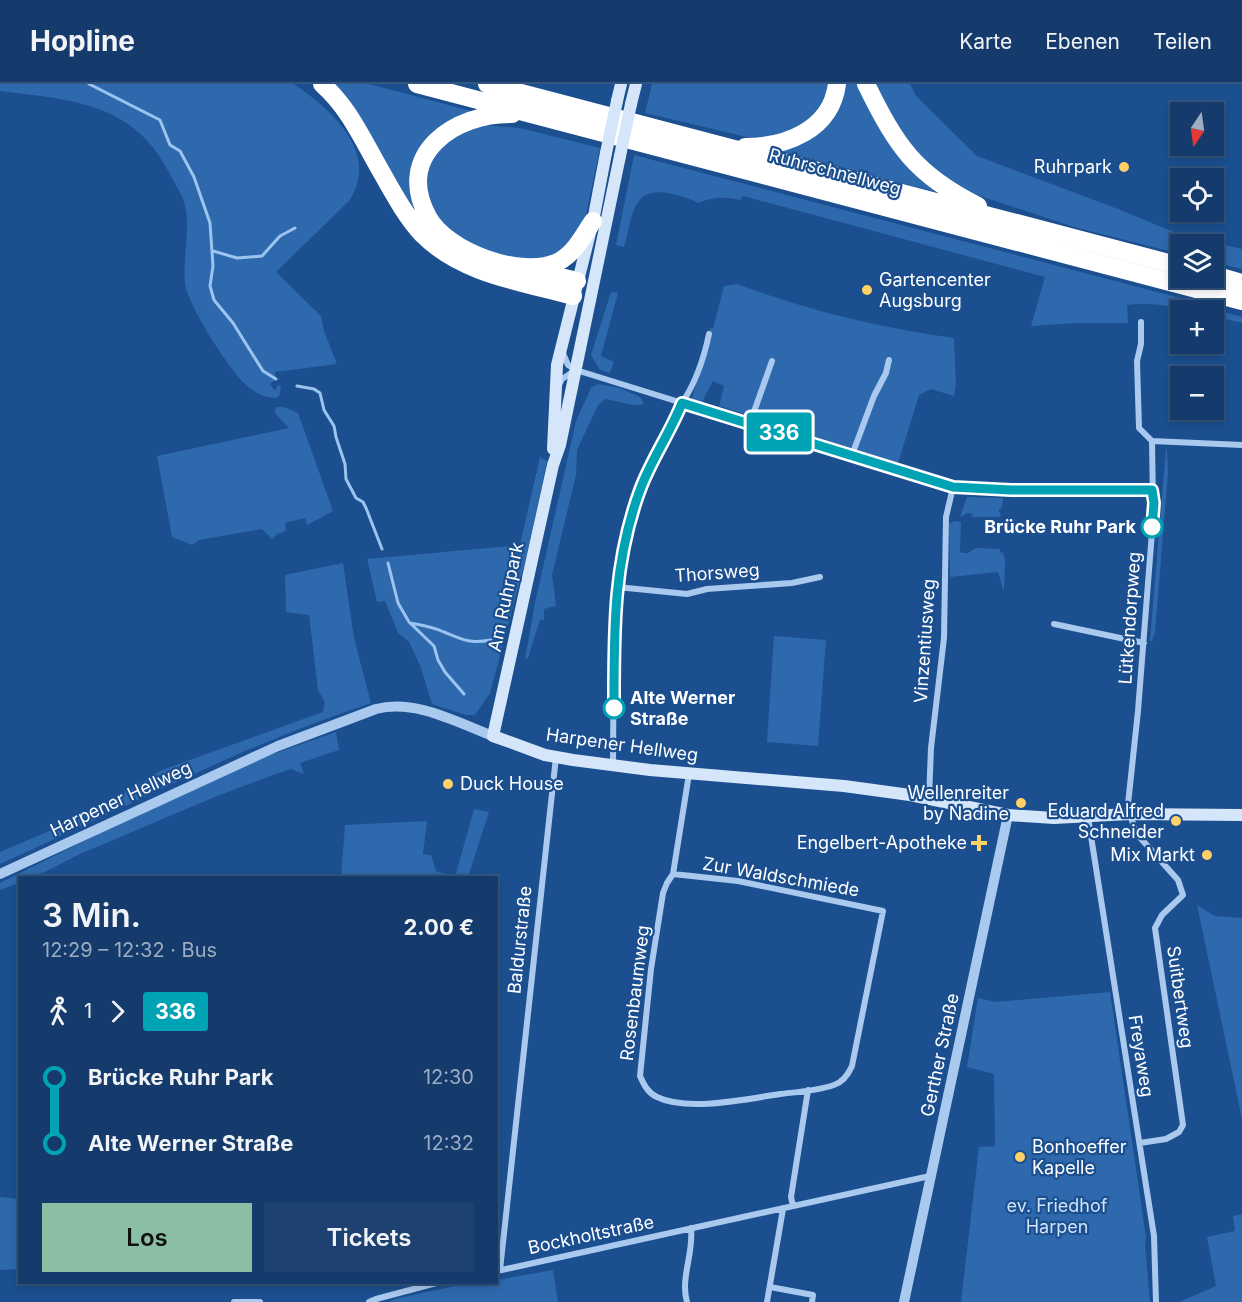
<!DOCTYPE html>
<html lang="de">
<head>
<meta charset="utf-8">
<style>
	:root { --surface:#143b6b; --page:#1d4271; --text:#f1f3f6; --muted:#9dadc1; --line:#33557e; --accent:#8abfa5 }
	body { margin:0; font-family:Inter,sans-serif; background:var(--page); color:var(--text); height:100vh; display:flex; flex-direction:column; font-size:22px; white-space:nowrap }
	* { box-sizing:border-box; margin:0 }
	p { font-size:20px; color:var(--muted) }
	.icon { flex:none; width:33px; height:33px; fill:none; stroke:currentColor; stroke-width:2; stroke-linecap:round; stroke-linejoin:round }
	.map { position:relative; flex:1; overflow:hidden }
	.drawer { position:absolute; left:18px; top:792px; width:480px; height:408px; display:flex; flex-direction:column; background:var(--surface); border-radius:0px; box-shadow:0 3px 9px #0003,0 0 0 2px var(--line) }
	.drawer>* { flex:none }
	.badge { padding:0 12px; border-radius:4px; font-size:21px; line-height:39px }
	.needle { width:39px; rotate:193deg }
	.buttons { position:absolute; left:1170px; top:18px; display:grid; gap:12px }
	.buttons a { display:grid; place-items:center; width:54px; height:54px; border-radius:0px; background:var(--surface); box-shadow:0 3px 9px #0003,0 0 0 2px var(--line); font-size:30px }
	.map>.badge { position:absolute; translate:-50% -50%; box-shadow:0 0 0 3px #fff }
	.legs { display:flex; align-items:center; gap:9px; height:66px; padding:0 24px; font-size:20px }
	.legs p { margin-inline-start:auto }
	.headline { display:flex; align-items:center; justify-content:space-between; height:102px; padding:0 24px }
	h1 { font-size:33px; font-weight:600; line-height:45px }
	.action { display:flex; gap:12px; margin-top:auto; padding:12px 24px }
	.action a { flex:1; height:69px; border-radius:0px; background:var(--accent); color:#111; font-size:24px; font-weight:600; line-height:69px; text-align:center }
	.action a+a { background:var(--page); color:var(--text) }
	ul { padding:0 24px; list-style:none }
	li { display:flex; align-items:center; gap:21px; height:66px; font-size:22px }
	li i { display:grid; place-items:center; width:9px; height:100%; margin:0 8px; background:currentColor }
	li i::after { content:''; width:15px; height:15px; margin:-8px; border:4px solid; border-radius:50%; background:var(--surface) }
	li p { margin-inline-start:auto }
	li:first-child i { background:linear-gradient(#0000 50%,currentColor 0) }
	li:last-child i { background:linear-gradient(currentColor 50%,#0000 0) }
	header { display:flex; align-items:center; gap:36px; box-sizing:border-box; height:84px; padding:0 30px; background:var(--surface); border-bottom:2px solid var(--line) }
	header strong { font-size:28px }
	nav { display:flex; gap:33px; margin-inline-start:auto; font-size:21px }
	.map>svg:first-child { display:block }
	.green { fill:#2e69ad }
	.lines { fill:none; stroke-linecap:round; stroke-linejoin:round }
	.stream { stroke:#9cc4f0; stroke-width:3 }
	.minor { stroke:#a9c9ee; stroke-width:6 }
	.tertiary { stroke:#a9c9ee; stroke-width:10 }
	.secondary { stroke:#d6e6fa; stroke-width:12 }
	.motorway { stroke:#fff; stroke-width:18 }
	.secondary-bridge { stroke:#d6e6fa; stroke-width:12 }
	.line-1-casing { stroke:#fff; stroke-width:14 }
	.line-1 { stroke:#00a3b4; stroke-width:9 }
	.poi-dot { fill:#ffd166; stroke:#1b4f8f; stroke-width:2 }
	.stop-1-dot { fill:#fff; stroke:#00a3b4; stroke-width:3 }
	.labels { text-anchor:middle; stroke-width:4.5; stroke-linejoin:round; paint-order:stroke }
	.poi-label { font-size:18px; fill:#fff; stroke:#1b4f8f; text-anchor:end }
	.street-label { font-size:18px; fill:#fff; stroke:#1b4f8f }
	.stop-label { font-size:18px; font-weight:bold; fill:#fff; stroke:#1b4f8f; text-anchor:end }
	.park-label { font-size:18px; fill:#cfe3fa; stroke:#1b4f8f }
</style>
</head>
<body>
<header>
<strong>Hopline</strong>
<nav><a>Karte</a><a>Ebenen</a><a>Teilen</a></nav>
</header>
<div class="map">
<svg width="1242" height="1218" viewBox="0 0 1242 1218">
	<rect width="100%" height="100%" fill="#1b4f8f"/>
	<path class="green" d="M 0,0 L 294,0 C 331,26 381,68 349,117 L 276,188 L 321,232 L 324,247 L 337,280 L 275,288 L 276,296 L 270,300 L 275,307 L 278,301 L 281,302 L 279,312 L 275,314 C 263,313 255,309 246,301 C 230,287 187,220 185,199 C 182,169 193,140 182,112 C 172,95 163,75 150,60 C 113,16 54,14 0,7 Z
		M 330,0 L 369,0 L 479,29 L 430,56 L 423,142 Z
		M 652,0 L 831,0 L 810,39 L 772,53 L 751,54 L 645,29 Z
		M 842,0 L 860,0 L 947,111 L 774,65 L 786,62 Z
		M 871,0 L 910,0 L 916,12 L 977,72 L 1118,125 L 1176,149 L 1242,165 L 1242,185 L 1214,178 L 1214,160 L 1180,160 L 1180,170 L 1074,143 L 974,110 L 929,84 L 904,54 Z
		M 483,41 L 520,44 L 600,64 L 585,136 L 559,171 L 532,178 L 479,166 L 450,150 L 428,122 L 425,96 L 429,79 L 447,55 Z
		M 634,71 L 1199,219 L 1205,223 L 1242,233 L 1242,239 L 1214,232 L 1214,226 C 1183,226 1158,217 1127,221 L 1128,239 L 1077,239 L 1031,242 L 1045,193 L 743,112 L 741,116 C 725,113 714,112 698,119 C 690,114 681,112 672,110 C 631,100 633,133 624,163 L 616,161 Z
		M 737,200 C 810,227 877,243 954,254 L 956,300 L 954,312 L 931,305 L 919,311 L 898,379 L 719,322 L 724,302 L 713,297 L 702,318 L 692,315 L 710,244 L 713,245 L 724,202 Z
		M 611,208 L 618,209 L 601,272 L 614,278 L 610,289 L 600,286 L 591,271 Z
		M 598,300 L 619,304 L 640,313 L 644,320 L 633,321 L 606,315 L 598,321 L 577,366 L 576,391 L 552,491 L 556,522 L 544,525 L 544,536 L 540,536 L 528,574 L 525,575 L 535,519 L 576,337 L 591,304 Z
		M 276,323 L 284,323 L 298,329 L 333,427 L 307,441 L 305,434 L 285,439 L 286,447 L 277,450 L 272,455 L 262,445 L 199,456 L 192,461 L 172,453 L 157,372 L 289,344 L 275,329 Z
		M 1166,365 L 1167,365 L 1168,389 L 1155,548 L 1152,557 L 1150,557 Z
		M 540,373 L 547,377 L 527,470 L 490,609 L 475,631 L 466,631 L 432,620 L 420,581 L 409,558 L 398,549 L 385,517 L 377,518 L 367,475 L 520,461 Z
		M 967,413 L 1003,414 L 1002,424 L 998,426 L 1001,431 L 1000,433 L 972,433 L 973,430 L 968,429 L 960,433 Z
		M 954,437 L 961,438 L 960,467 L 962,469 L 968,469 L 976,464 L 1000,465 L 1000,468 L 1003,469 L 1005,476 L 1004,508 L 998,488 L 950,493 L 949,440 Z
		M 343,479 L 354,554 L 371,619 C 243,661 123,725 0,780 L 0,768 L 47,748 L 123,710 L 162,686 L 323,628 L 325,618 L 318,606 L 309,531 L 286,528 L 285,491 Z
		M 774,552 L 826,556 L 818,662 L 767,658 Z
		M 336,648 L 339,666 L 300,679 L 304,690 L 291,685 C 221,708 155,739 87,767 C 64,776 44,793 20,794 L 19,799 L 0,806 L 0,799 L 122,738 L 256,676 Z
		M 474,725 L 489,728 L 468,793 L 341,793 L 345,741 L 427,737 L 423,770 L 431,771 L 436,787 L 455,793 Z
		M 1197,821 L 1215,832 L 1242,834 L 1242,1035 Z
		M 1110,908 L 1146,1153 L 1145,1160 L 1150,1218 L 961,1218 L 979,1063 L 995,1062 L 994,990 L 967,983 L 978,914 L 996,918 Z
		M 0,1113 L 19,1115 L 19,1185 L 0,1186 Z
		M 1242,1130 L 1242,1218 L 1179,1218 L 1216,1202 L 1207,1153 L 1235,1147 L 1233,1132 Z
		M 553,1186 L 558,1218 L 389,1218 L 395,1215 C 428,1208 462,1198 496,1198 L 497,1196 Z"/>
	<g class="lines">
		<path class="stream" d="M 89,0 L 160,36 L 170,61 L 180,67 L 194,93 L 210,139 L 213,182 L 210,202 L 214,216 L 233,239 L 263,287 L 276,295
			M 213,167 L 237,174 L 262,172 L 280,152 L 295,144
			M 297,302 L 314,305 L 320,309 L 324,326 L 334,342 L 336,353 L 345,380 L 346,395 L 356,414 L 363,418 L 366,424 L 382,465
			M 388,479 L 398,519 L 409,538 L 434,562 L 438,576 L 445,588 L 464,610
			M 410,539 C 421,541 433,543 444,548 C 463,556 470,560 491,556"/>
		<path class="minor" d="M 562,267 L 568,281 L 576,286 L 953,403 L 1011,406 L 1152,406
			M 559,301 L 562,295 L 576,286
			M 750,339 L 772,277
			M 1152,357 L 1242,361
			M 852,371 L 874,312 L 886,289 L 889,276
			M 617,503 L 687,510 L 707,505 L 792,499 L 820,493
			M 1054,540 L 1144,559
			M 613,681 L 614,534 L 617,503 L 626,451 L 640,405 L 682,319 C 696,298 704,274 709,250
			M 929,714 L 931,664 L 944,554 L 946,433 L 953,403
			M 1088,733 L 1154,1152 L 1156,1218
			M 673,790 L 738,797 L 883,827 L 852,982 C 848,991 843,998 834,1001 C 817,1007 797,1008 780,1010 C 747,1015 687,1028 657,1013 C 648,1009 644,1001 640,992 L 651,885 L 663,809 L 667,799 L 673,790 L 689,690
			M 1140,1059 L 1166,1055 L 1179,1048 L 1183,1041 L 1155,844 L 1162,831 L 1183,811 L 1178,796 L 1135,748 L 1128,720 L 1138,627 L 1152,448 L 1153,419 L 1152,357 L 1139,344 L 1137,277 L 1141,260 L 1141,238
			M 793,1122 L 791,1113 L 808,1006
			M 500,1186 L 556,673
			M 497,1187 L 930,1092
			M 770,1203 L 813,1211 L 812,1218
			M 234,1218 L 260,1218
			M 369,1218 L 376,1215 L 440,1198
			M 687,1218 C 680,1194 694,1169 691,1144
			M 767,1218 L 783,1125"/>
		<path class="tertiary" d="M 0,790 L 278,662 L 376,625 C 416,615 456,638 493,652
			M 904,1218 L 1008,731"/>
		<path class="secondary" d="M 617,17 L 621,0
			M 631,20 L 636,0
			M 620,72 L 560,361 L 553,381 L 493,652 L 545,671 L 573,676 L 650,686 L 844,702 L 910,711 L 1008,731 L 1054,734 L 1129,730 L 1242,731
			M 553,365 L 557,281 L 593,137 L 606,69"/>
		<path class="motorway" d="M 322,0 C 348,23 361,52 378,82 C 391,105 405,132 423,151 C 462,190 522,198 573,212
			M 417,0 L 1242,217
			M 487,0 L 1180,182
			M 866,0 C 896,61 914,90 978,122
			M 512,30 C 455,29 394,70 428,133 C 447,168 521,195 558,178 C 575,169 583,152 593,137
			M 745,63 C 786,63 831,46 837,0
			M 532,186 L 577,197
			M 1214,191 L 1242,199"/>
		<path class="secondary-bridge" d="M 606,69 L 617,17
			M 620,72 L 631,20"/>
	</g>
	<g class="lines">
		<g class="line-1-casing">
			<path id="line-1" d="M 614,624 C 614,547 613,479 640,406 C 651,376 670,349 682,319 L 953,403 L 1011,406 L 1152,406 L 1154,419 L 1152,443"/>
		</g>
		<use href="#line-1" class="line-1"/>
	</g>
	<g class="poi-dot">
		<circle cx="1124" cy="83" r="6"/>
		<circle cx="867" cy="206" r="6"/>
		<circle cx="448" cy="700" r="6"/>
		<circle cx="1021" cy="719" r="6"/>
		<circle cx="1176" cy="737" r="6"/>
		<path d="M976 750h6v6h6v6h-6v6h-6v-6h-6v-6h6z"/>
		<circle cx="1207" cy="771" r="6"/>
		<circle cx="1020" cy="1073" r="6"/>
	</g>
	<g class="stop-1-dot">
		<circle cx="1152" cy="443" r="10"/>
		<circle cx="614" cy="624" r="10"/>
	</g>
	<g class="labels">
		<g class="poi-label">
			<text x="1112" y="89">Ruhrpark</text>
			<text x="879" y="202" text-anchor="start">Gartencenter<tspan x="879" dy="21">Augsburg</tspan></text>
			<text x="460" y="706" text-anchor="start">Duck House</text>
			<text x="1009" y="715">Wellenreiter<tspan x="1009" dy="21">by Nadine</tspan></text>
			<text x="1164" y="733">Eduard Alfred<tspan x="1164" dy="21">Schneider</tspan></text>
			<text x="967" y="765">Engelbert-Apotheke</text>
			<text x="1195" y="777">Mix Markt</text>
			<text x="1032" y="1069" text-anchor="start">Bonhoeffer<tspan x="1032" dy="21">Kapelle</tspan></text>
		</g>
		<g class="street-label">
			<text transform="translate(835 88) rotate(15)" y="6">Ruhrschnellweg</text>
			<text transform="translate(717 489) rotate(-4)" y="6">Thorsweg</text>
			<text transform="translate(506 513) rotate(-78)" y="6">Am Ruhrpark</text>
			<text transform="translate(1130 534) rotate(-86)" y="6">Lütkendorpweg</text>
			<text transform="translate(925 557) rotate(-86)" y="6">Vinzentiusweg</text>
			<text transform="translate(622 661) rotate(8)" y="6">Harpener Hellweg</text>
			<text transform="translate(121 715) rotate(-25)" y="6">Harpener Hellweg</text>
			<text transform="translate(781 793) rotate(10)" y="6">Zur Waldschmiede</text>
			<text transform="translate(520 856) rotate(-84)" y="6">Baldurstraße</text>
			<text transform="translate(635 909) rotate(-83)" y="6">Rosenbaumweg</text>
			<text transform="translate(1180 913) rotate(82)" y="6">Suitbertweg</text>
			<text transform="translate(940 971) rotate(-78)" y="6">Gerther Straße</text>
			<text transform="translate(1141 972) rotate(81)" y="6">Freyaweg</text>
			<text transform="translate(591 1151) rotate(-12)" y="6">Bockholtstraße</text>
		</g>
		<g class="stop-label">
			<text x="1136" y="449">Brücke Ruhr Park</text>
			<text x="630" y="620" text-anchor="start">Alte Werner<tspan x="630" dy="21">Straße</tspan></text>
		</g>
		<g class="park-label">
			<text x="1057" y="1128">ev. Friedhof<tspan x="1057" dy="21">Harpen</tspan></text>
		</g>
	</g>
</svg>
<div class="buttons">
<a><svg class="needle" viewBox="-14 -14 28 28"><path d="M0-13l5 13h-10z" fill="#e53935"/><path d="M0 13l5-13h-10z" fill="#9dadc1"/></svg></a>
<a><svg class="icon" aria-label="locate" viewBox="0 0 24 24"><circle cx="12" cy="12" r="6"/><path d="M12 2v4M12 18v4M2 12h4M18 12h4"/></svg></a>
<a><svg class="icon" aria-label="layers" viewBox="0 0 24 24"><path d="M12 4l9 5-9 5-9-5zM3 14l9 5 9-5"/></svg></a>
<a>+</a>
<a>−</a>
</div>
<b class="badge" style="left:779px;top:348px;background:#00a3b4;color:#fff">336</b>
<section class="drawer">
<div class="headline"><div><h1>3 Min.</h1><p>12:29 – 12:32 · Bus</p></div><b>2.00 €</b></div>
<div class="legs"><svg class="icon" aria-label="walk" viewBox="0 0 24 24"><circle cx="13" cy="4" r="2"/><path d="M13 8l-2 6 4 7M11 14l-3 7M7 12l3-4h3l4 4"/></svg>1<svg class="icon" aria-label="forward" viewBox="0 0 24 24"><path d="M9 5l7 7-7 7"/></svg><b class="badge" style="background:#00a3b4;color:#fff">336</b></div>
<ul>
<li><i style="color:#00a3b4"></i><b>Brücke Ruhr Park</b><p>12:30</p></li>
<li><i style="color:#00a3b4"></i><b>Alte Werner Straße</b><p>12:32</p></li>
</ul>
<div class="action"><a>Los</a><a>Tickets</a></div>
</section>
</div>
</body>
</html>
